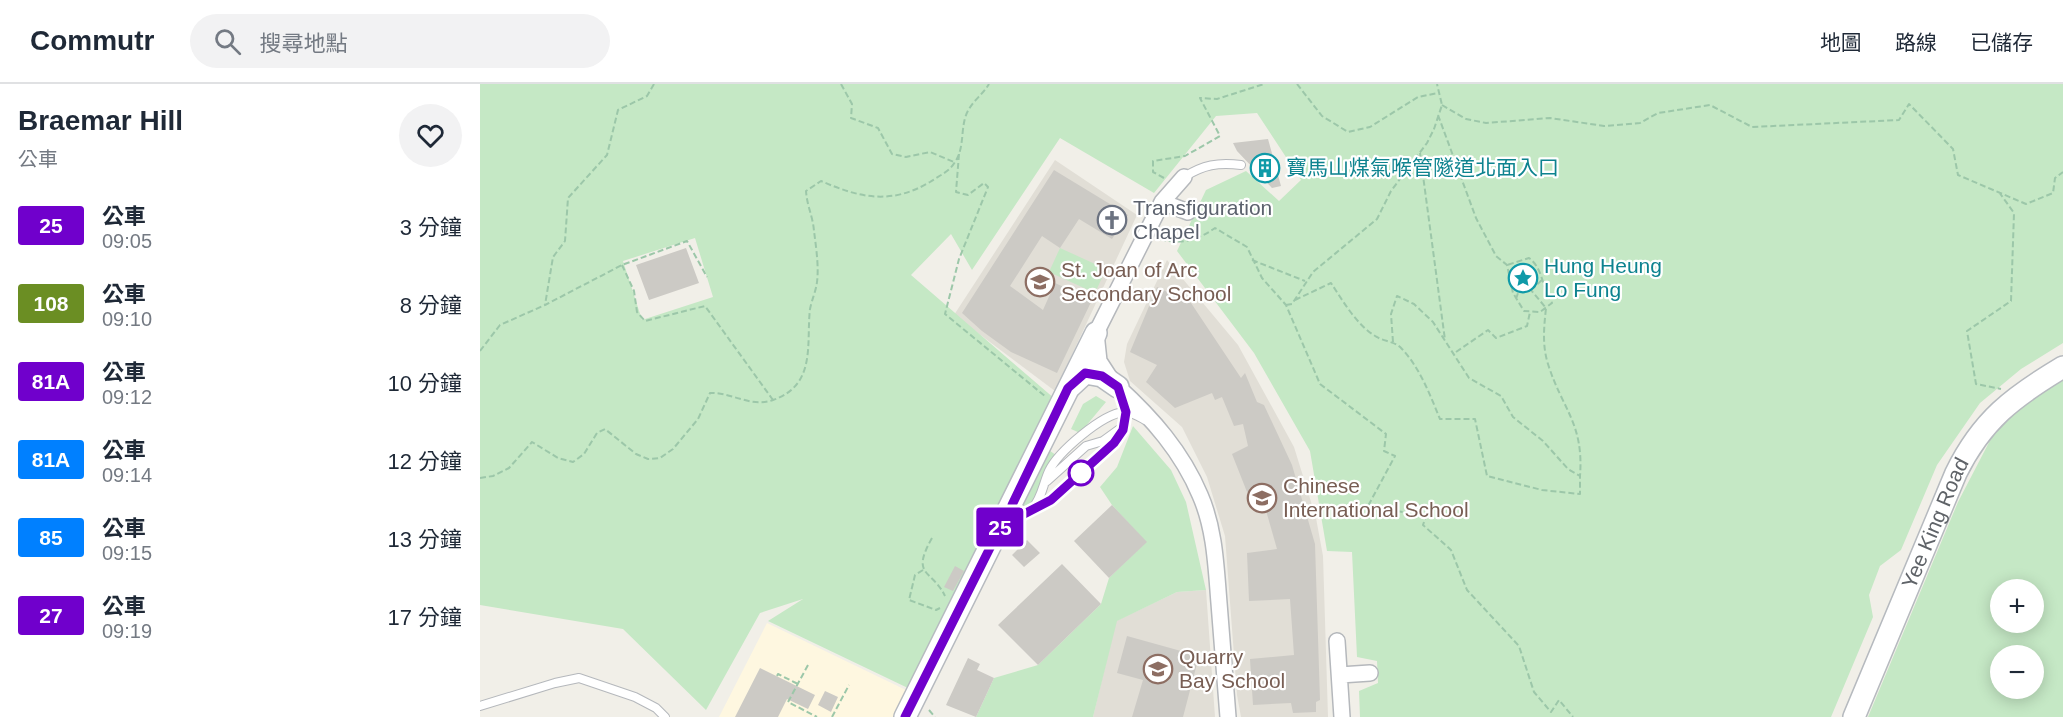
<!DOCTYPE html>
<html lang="zh-TW">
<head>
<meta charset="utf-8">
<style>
	:root { --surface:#fff; --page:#f2f2f3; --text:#1f2937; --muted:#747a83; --line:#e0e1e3 }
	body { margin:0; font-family:Helvetica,"Noto Sans TC",sans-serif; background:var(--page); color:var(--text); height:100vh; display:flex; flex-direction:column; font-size:22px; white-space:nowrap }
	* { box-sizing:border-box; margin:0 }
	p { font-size:20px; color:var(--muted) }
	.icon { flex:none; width:33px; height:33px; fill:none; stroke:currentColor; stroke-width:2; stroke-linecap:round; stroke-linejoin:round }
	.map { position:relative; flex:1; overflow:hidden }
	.side { display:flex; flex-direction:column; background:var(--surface); width:480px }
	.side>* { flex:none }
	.badge { padding:0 12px; border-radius:4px; font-size:21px; line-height:39px }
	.buttons { position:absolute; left:1510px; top:495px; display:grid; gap:12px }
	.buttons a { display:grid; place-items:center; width:54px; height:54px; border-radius:50%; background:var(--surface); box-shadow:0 3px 15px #0003; font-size:30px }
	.map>.badge { position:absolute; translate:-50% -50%; box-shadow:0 0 0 3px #fff }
	.round { display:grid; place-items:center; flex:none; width:63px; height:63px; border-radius:32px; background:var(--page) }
	.summary { display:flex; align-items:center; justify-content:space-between; height:102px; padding:0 18px }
	h1 { font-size:28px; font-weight:700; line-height:45px }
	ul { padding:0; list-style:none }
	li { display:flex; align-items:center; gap:18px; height:78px; padding:0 18px }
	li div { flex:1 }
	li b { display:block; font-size:22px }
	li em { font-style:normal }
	li .badge { min-width:66px; font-weight:700; text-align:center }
	header { display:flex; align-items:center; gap:36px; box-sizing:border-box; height:84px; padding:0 30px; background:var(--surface); border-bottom:2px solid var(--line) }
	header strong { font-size:28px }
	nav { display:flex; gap:33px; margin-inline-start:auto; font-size:21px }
	.search { width:420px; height:54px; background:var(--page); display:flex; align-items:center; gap:15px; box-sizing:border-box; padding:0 21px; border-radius:33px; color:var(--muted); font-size:22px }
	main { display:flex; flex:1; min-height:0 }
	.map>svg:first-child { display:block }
	.commercial { fill:#fef7e0 }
	.education { fill:#e1ded6 }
	.green { fill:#c5e8c5; fill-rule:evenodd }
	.building { fill:#cccac5 }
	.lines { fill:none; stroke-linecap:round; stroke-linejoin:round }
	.lane-casing { stroke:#b5b8bc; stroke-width:10 }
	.street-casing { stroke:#b5b8bc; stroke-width:18 }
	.secondary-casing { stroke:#b6babf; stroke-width:24 }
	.path { stroke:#9cc7a9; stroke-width:2; stroke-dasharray:6 3; stroke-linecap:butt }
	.lane { stroke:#fff; stroke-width:8 }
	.street { stroke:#fff; stroke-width:15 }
	.secondary { stroke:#fff; stroke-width:21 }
	.line-casing { stroke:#fff; stroke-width:14 }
	.line { stroke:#7000cc; stroke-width:9 }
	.stop-dot { fill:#fff; stroke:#7000cc; stroke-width:3 }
	.labels { text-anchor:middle; stroke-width:4.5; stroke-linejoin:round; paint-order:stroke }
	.culture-label { font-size:21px; fill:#0d838f; stroke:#fff; text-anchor:start }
	.worship-label { font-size:21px; fill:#5b616d; stroke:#fff; text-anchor:start }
	.education-label { font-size:21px; fill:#785e54; stroke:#fff; text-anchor:start }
	.street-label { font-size:21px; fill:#5f6368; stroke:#fff }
</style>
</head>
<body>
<header>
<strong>Commutr</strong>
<div class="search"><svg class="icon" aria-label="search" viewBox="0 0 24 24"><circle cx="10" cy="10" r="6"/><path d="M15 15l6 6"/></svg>搜尋地點</div>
<nav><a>地圖</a><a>路線</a><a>已儲存</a></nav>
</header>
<main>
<section class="side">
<div class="summary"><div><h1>Braemar Hill</h1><p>公車</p></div><a class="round"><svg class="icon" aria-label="heart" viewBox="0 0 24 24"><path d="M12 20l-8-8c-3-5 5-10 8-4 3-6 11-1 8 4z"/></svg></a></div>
<ul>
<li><span class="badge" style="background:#7000cc;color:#fff">25</span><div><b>公車</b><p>09:05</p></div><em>3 分鐘</em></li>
<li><span class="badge" style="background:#6b8e23;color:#fff">108</span><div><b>公車</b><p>09:10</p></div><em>8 分鐘</em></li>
<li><span class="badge" style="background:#7000cc;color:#fff">81A</span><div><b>公車</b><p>09:12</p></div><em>10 分鐘</em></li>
<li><span class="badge" style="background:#0080ff;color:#fff">81A</span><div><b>公車</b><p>09:14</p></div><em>12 分鐘</em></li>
<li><span class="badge" style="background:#0080ff;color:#fff">85</span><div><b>公車</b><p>09:15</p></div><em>13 分鐘</em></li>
<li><span class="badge" style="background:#7000cc;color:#fff">27</span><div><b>公車</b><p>09:19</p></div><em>17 分鐘</em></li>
</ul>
</section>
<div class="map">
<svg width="1583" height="633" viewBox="0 0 1583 633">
	<rect width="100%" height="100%" fill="#f1efe8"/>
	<path class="commercial" d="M 287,539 L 428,607 L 414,633 L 239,633 Z"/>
	<path class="education" d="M 575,76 L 657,131 L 575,307 L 474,231 Z
		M 687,176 L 758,261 L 814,363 L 836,434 L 843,472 L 848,633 L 761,633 L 757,611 L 745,452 L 727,393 L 702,343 L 650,297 L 644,278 L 647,260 Z
		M 726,506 L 735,633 L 613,633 L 636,537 L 697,508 Z"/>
	<path class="green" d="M 0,0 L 1583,0 L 1583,259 L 1541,285 L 1500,319 L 1457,381 L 1421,466 L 1400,482 L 1389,511 L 1393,533 L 1351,633 L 880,633 L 879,607 L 898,599 L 897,577 L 877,573 L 872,468 L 847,467 L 830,367 L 774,269 L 697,167 L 726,106 L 766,87 L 799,117 L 821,96 L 777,29 L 736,32 L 674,109 L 580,54 L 492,186 L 471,150 L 431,191 L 575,315 L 430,605 L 288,537 L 323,515 L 280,529 L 226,626 L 143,545 L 0,521 ZM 215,154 L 233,213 L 162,236 L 143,177 Z
		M 580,164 L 626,185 L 615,209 L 569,188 Z
		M 1583,295 L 1583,633 L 1388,633 L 1478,418 L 1517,343 L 1543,318 ZM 1521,506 L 1554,506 L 1554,538 L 1521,538 ZM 1521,572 L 1554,572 L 1554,604 L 1521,604 Z
		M 616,312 L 626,318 L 600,349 L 591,345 L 603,320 Z
		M 653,342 L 691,386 L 706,418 L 726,506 L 697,508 L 637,537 L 613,633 L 496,633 L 514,594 L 558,581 L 621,520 L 629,494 L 666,458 L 632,421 L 620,403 L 637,383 Z
		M 570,367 L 576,371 L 550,421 L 538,428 Z"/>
	<path class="building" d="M 788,55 L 801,102 L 792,104 L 757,67 L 753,59 Z
		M 574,86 L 648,131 L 632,155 L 599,135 L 580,164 L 562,152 L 530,202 L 563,226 L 575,199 L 612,216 L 577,289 L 531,268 L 502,247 L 482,229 Z
		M 206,164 L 219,199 L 169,216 L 156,181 Z
		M 677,203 L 711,219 L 761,294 L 765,289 L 777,318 L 784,321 L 812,381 L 835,460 L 840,616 L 836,618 L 836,628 L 813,629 L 811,619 L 773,621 L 770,575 L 814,571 L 810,515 L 769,517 L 767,469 L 797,465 L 779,402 L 767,408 L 752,370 L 768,362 L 763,340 L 754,342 L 742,313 L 735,316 L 732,309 L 695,324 L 666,298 L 677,281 L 650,268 Z
		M 632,421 L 667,458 L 629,494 L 594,457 Z
		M 547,456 L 560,469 L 544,483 L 532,471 Z
		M 582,480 L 621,520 L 558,581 L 518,541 Z
		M 475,482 L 484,487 L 473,507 L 464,503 Z
		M 647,552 L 719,572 L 703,633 L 652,633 L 663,596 L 637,589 Z
		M 488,574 L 500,580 L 497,586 L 514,594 L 496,633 L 466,621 Z
		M 280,584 L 335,611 L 328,625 L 307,615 L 298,633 L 255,633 Z
		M 345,607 L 358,613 L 351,628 L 338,621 Z"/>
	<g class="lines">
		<g class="lane-casing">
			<path id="lane" d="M 704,93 C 723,81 738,78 761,81
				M 567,397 L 606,362 L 623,357 L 641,344
				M 552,425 C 562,414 563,400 569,387 C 578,368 622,330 644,328 C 652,328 658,332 665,336
				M 528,439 L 571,416 L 634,359 L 646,339 L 642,311
				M 0,622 L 75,599 L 99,594 L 155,613 L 176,624 L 185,633"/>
		</g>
		<g class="street-casing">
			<path id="street" d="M 682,118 L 708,128
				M 632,297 L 619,277 L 616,249 L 682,118 L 704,93
				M 638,303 C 672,334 702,368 720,411 C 735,445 736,483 739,519 C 742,557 745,595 748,633
				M 857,557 L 862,633
				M 860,591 L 890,589"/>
		</g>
		<g class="secondary-casing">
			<g id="secondary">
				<path d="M 591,302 L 605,289 L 622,292 L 638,303"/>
				<path d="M 425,633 L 616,249"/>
				<path id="s1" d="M 1374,633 L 1476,389 C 1502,336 1533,313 1583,283"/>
			</g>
		</g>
		<path class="path" d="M 174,0 L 167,12 L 138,26 L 127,71 L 88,114 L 85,157 L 73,173 L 65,221 L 142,181 L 207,157 L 227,193
			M 361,0 L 372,20 L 371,34 L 398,44 L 412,70 L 426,73 L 450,68 L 474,78
			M 817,0 L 842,32 L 868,48 L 890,43 L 938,13 L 958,9
			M 962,21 L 986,35 L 1006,39 L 1070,34 L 1124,42 L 1160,39 L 1178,29 L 1230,21 L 1272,43 L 1419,36 L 1429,20 L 1473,65 L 1478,91 L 1546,120 L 1573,109 L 1575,94 L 1583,88
			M 958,31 L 996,134 L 1016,172 L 1027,181 L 1033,209 L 1044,227 L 1060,228 L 1072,219 C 1062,204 1063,184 1049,174 L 1027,181
			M 940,69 L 965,256
			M 479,70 L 476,108 L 488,111 L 504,99 L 508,103 L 479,175 L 465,230 L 566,313
			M 684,94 L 673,88 L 673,77 L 705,72 L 740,52 L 720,14 L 737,15 L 784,0
			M 1519,108 L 1534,129 L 1531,217 L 1487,247 L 1496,300 L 1521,305
			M 680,155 C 701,161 718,156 735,144 L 767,163 L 782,194 L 806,221 L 840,300 L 906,350 L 904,367 L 915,372 L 888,422 L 946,432 L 943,441 L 971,466 L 987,506 L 1039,562 L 1054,608 L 1071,628 L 1079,616 L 1093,633
			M 772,176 L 825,197
			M 142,181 L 154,207 L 157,228 L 165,237 L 225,222 L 293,316
			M 1036,215 L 1043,194 L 1051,206 L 1062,196
			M 815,216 L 851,199 C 863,217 877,242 897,253 C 905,258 915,257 922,265 C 940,284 950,311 960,335 L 995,335 L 1007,392 L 1062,406 L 1100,410 L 1100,392
			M 806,221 L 812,220 L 833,188 L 897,135 L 911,107 L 947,59 L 954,45 L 962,21 L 957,0
			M 913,258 L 911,230 L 917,212 L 934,220 L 953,238 L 989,294 L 1021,312 L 1033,333 L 1063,357 L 1088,385 L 1100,392 C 1104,339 1082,325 1068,280 C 1062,261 1064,243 1066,224 L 1051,206
			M 0,267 L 20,241 L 65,221
			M 976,268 L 1008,246 L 1016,254 L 1047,242 L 1050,228
			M 0,394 L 13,392 L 29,384 L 52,358 L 78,374 L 93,378 L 104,370 L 117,349 L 125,345 L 156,370 L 168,375 L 180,374 L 193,365 L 218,335 L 230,309 C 251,308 271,324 293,316 C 337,301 326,259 330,225 C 332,215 336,207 337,198 C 339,182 336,163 334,147 C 333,133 327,122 326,107 L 341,97 C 380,114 411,121 450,98 C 459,92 470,87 475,78 C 486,62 479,41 489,25 C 494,16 503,10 509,0
			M 452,454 C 430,493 452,485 465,512
			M 443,486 L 435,491 L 429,516 L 456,526 L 460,524
			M 328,581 L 308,618 L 337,633
			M 297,592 L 298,590 L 318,600
			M 449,626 L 455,633
			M 352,633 L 369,601"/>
		<use href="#lane" class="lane"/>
		<use href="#street" class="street"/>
		<use href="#secondary" class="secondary"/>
	</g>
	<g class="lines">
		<g class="line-casing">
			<path id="line" d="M 425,633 L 521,442 L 571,416 L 634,359 L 643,346 L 646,328 L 638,303 L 622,292 L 605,289 L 588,304 L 532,421"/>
		</g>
		<use href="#line" class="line"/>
	</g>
	<defs>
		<g id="building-ring" transform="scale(1.5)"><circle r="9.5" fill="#fff" stroke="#0f9aa8" stroke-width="1.5"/><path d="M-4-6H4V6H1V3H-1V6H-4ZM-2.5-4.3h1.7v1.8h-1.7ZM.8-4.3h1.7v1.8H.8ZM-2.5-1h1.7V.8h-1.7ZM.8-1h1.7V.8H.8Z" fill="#0f9aa8"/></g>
		<g id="church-ring" transform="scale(1.5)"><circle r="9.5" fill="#fff" stroke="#6b7280" stroke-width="1.5"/><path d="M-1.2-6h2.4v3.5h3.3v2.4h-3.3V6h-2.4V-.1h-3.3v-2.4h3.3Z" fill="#6b7280"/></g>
		<g id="sight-ring" transform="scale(1.5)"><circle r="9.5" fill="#fff" stroke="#0f9aa8" stroke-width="1.5"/><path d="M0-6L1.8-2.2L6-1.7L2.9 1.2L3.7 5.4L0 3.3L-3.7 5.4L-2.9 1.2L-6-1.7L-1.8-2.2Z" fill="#0f9aa8"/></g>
		<g id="school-ring" transform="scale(1.5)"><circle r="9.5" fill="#fff" stroke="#8d6e63" stroke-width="1.5"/><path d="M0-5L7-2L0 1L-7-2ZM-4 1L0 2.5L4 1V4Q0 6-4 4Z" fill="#8d6e63"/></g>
	</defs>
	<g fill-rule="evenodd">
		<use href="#building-ring" x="785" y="84"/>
		<use href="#church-ring" x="632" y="136"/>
		<use href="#sight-ring" x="1043" y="194"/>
		<use href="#school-ring" x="560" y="198"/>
		<use href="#school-ring" x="782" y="414"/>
		<use href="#school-ring" x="678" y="585"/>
	</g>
	<circle class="stop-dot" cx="601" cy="389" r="12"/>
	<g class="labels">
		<g class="culture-label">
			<text x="806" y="91">寶馬山煤氣喉管隧道北面入口</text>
			<text x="1064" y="189">Hung Heung<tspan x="1064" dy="24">Lo Fung</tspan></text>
		</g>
		<g class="worship-label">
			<text x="653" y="131">Transfiguration<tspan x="653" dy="24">Chapel</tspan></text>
		</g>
		<g class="education-label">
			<text x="581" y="193">St. Joan of Arc<tspan x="581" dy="24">Secondary School</tspan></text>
			<text x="803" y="409">Chinese<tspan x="803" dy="24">International School</tspan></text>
			<text x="699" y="580">Quarry<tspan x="699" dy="24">Bay School</tspan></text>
		</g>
		<g class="street-label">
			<text dy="7" stroke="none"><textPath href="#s1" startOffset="210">Yee King Road</textPath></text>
		</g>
	</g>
</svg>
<div class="buttons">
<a>+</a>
<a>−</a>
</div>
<b class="badge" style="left:520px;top:443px;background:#7000cc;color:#fff">25</b>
</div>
</main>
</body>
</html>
